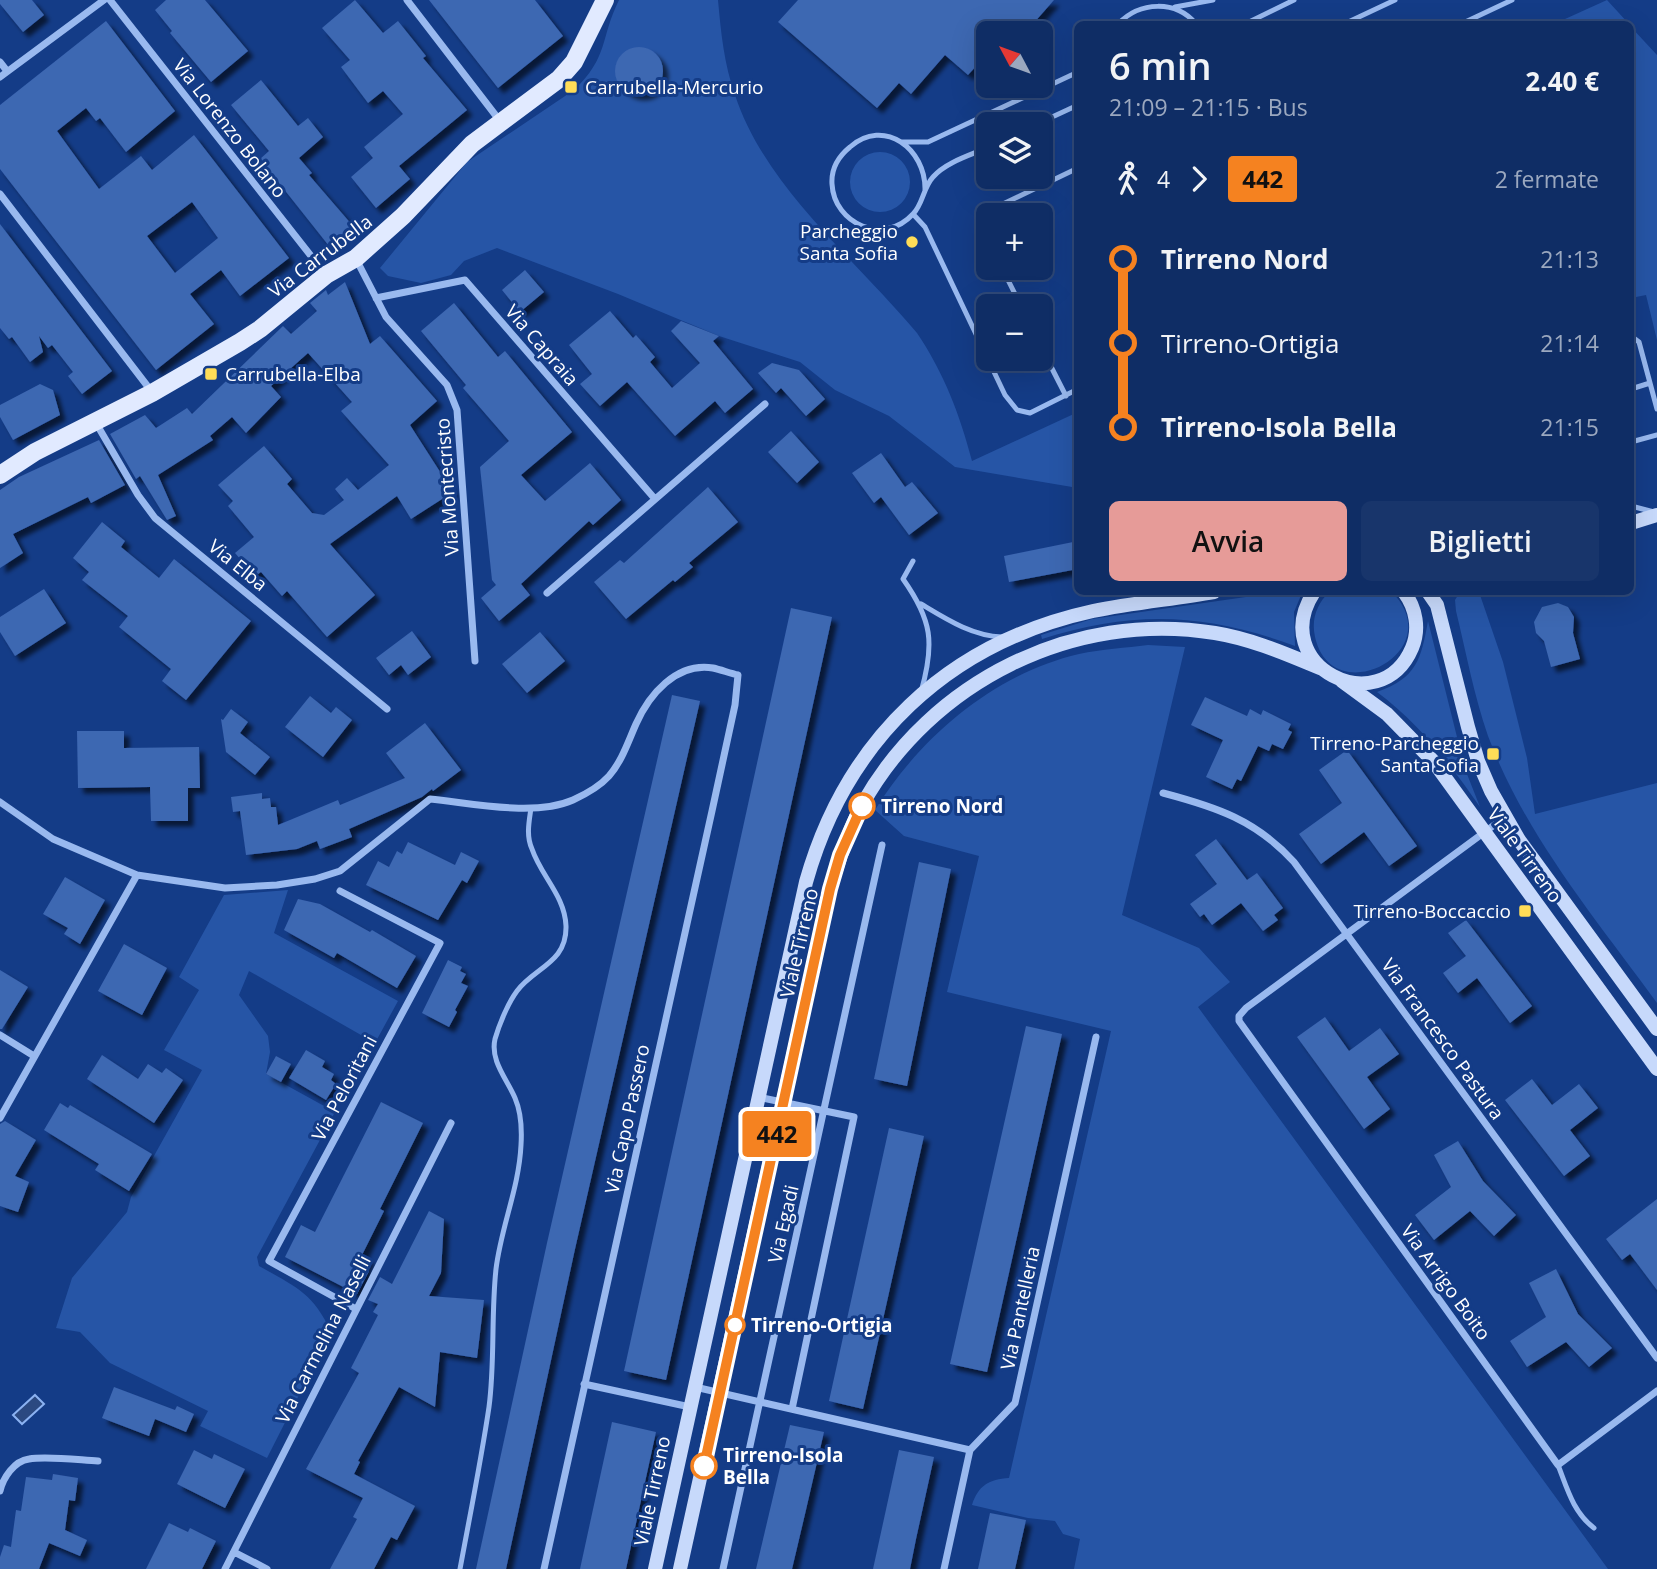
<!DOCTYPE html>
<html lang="it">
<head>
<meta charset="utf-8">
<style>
	:root { --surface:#0f2d65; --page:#18356b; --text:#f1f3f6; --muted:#9ba8bf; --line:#2f4979; --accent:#e69b98 }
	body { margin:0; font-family:"Open Sans",sans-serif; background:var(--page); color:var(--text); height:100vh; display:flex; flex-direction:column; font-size:26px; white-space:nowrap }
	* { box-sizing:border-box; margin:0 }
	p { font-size:23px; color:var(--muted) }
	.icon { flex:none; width:38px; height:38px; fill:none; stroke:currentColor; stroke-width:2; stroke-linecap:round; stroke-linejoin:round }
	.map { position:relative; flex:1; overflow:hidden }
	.details { position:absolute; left:1074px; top:21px; width:560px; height:574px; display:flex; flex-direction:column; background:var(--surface); border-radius:10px; box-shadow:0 7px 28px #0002,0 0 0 2px var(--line) }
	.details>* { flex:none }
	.badge { padding:0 14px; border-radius:5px; font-size:24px; line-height:46px }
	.needle { width:46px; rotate:311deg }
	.buttons { position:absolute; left:976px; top:21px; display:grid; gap:14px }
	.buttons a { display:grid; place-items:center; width:77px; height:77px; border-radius:10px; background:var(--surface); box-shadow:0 7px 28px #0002,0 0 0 2px var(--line); font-size:35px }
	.map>.badge { position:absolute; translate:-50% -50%; box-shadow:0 0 0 4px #fff }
	.legs { display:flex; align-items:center; gap:10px; height:77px; padding:0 35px; font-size:23px }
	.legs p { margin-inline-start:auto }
	.summary { display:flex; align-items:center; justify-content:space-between; height:119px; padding:0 35px }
	h1 { font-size:38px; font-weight:600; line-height:52px }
	.button { display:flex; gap:14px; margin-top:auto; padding:14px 35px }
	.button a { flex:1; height:80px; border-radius:10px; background:var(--accent); color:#111; font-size:28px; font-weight:600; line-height:80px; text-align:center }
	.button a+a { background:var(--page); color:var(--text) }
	ul { padding:0 35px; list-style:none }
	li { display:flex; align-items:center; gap:24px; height:84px; font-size:26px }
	li i { display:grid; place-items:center; width:10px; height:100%; margin:0 9px; background:currentColor }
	li i::after { content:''; width:18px; height:18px; margin:-9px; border:5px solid; border-radius:50%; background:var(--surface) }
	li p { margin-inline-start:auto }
	li:first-child i { background:linear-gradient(#0000 50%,currentColor 0) }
	li:last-child i { background:linear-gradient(currentColor 50%,#0000 0) }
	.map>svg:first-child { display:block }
	.green { fill:#2655a6 }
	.water { fill:#2b4981; stroke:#8bb2f2; stroke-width:2 }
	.building { fill:#3d67b2; fill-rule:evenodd; filter:url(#shadow) }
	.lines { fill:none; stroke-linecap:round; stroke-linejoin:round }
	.lane { stroke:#99b9ef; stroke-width:5 }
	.street { stroke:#99b9ef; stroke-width:7 }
	.secondary { stroke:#c7d9fb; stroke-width:14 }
	.primary { stroke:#e1eaff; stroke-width:18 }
	.line-1-casing { stroke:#fff; stroke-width:16 }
	.line-1 { stroke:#f58220; stroke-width:10 }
	.poi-dot { fill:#ffdd57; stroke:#143c87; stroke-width:2.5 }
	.stop-1-dot { fill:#fff; stroke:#f58220; stroke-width:3.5 }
	.labels { text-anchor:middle; stroke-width:6; stroke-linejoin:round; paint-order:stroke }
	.poi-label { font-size:19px; fill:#fff; stroke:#143c87; text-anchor:end }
	.street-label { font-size:19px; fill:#fff; stroke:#143c87 }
	.stop-label { font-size:19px; font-weight:bold; fill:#fff; stroke:#143c87; text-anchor:start }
</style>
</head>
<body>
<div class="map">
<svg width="1657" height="1569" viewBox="0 0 1657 1569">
	<defs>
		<filter id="shadow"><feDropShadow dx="5.5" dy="5.5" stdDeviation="2" flood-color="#0009"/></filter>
	</defs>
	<rect width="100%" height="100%" fill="#143c87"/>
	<path class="green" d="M 619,0 L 718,0 C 721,33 724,64 735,95 C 765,187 856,260 917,333 C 944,373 960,415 972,461 L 1078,412 L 1078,488 L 955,467 L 889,416 L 835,390 L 800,362 L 719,336 L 618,294 L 497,248 L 464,261 L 451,275 L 421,283 L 388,276 L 380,268 L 467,162 L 574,90 C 609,57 600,38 619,0 Z
		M 1607,0 L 1629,24 L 1554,24 Z
		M 1631,27 L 1657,55 L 1657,340 L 1646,295 L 1631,298 Z
		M850 182a30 30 0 1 1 60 0a30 30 0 1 1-60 0Z
		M 1281,592 L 1302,593 L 1294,612 L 1295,646 C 1205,613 1134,610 1042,639 L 1041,635 L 1092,619 Z
		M 1329,592 L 1392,592 C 1451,652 1332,713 1315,637 C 1311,619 1317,604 1329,592 Z
		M 1460,592 L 1479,592 L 1503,662 L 1527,758 L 1535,814 L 1657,783 L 1657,1003 C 1595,918 1525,835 1488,736 C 1474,696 1466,652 1456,611 L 1455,600 Z
		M 1428,621 L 1465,769 L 1480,807 C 1450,764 1420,724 1377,692 C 1417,678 1421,659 1428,621 Z
		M 1148,645 L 1185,647 L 1122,915 L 1199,948 L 1230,982 L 1198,1007 L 1608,1569 L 1074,1569 L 1080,1539 L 1063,1534 L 1055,1521 L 1028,1518 L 972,1505 C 978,1486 989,1479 1009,1478 L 1111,1031 L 947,992 L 979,856 L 904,836 L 875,810 C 920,737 994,674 1079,654 C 1102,649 1126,648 1148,645 Z
		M 288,890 L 274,933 L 398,1001 L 375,1043 L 249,971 L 239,995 L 268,1036 L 270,1052 L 266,1074 L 335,1112 L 257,1257 L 259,1266 C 294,1286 313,1292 331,1332 L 267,1458 L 200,1426 L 208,1411 L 110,1363 L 80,1332 L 56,1328 L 72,1278 L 127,1212 L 131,1197 L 202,1070 L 164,1050 L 199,990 L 179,977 L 224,895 Z"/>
	<path class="water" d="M 35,1395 L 44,1404 L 22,1424 L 13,1415 Z"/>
	<path class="building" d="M 0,0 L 32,0 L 44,15 L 23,32 L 0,4 Z
		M 166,0 L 205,0 L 248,51 L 211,82 L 170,33 L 172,31 L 155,10 Z
		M 355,0 L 383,33 L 398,21 L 426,56 L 423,58 L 467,110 L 399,166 L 410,179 L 376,208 L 351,177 L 373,158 L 364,147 L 403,114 L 383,91 L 368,103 L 341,67 L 350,60 L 322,28 Z
		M 429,0 L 535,0 L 563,36 L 498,88 Z
		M 798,0 L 1054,0 L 1025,33 L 989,33 L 989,52 L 968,75 L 945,55 L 911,94 L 899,83 L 877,108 L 778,22 Z
		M 106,21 L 175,111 L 126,152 L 100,118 L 96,121 L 86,108 L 57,131 L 99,189 L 141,156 L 152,170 L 194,135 L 289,258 L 240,296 L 221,270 L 190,294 L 214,324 L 156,370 L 0,169 L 0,105 ZM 192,202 L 218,238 L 175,273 L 147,236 Z
		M615 71a24 24 0 1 1 48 0a24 24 0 1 1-48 0Z
		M 261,80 L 298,126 L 308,118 L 323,137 L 299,158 L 312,173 L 309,175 L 353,226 L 329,246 L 260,159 L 269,151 L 231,105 Z
		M 0,224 L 112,371 L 82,394 L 68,376 L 73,372 L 52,345 L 48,348 L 39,336 L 43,352 L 30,362 L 12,337 L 9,339 L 0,328 Z
		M 525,270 L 544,292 L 520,312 L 502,290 Z
		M 345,282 L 370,344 L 380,336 L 437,401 L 410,425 L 453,492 L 411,519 L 397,496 L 330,544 L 375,595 L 327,637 L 287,591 L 282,596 L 261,572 L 255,576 L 235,553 L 254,537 L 228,506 L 233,501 L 218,485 L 264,446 L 292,479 L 287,484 L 312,513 L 324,515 L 344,500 L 335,489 L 347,478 L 358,490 L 389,465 L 341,411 L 352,402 L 308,353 L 271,386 L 281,397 L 246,433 L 232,417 L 210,436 L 213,440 L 158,475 L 176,516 L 167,520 L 140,476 L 136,479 L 110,434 L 145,415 L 156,428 L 187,408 L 192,414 L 283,326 L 291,334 L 317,311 L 310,303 L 326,290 L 328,295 Z
		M 454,303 L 498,357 L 505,351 L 572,432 L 521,475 L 545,501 L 590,463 L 621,500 L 593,525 L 589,521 L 521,584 L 530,595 L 499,621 L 481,598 L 496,585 L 492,580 L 480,467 L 509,441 L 463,388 L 466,385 L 421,331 Z
		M 610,311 L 633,338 L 636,335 L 655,357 L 650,362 L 672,388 L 700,363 L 671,331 L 681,321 L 719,336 L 713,341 L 753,389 L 725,413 L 715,401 L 675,436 L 627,382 L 600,406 L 580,384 L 592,374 L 569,345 Z
		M 772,363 L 799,370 L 825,399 L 806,416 L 781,388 L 776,393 L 758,373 Z
		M 40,384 L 53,390 L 60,415 L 13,440 L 0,417 L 0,405 Z
		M 791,431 L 819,462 L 797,483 L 768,452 Z
		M 99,440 L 125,485 L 91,503 L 88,497 L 13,534 L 23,553 L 0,568 L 0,490 L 19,477 Z
		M 881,453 L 905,487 L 912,482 L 938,513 L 909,535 L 881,497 L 874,503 L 852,473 Z
		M 708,487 L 738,522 L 689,563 L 693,567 L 675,582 L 673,580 L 626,619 L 594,582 L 620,560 L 624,563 Z
		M 102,522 L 125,541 L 121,547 L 159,578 L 174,559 L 251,621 L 186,700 L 162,681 L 171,669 L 119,627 L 128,616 L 82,580 L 89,572 L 73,558 Z
		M 1078,541 L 1078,569 L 1009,582 L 1004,556 Z
		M 44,589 L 66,623 L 15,656 L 0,632 L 0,617 Z
		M 1558,603 L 1568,607 L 1574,617 L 1573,633 L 1580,659 L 1551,667 L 1544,641 L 1536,633 L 1534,622 L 1542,607 Z
		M 791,608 L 832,617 L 666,1380 L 624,1371 Z
		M 412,631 L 431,657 L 408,675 L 401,665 L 389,675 L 376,658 Z
		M 540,632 L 565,661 L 527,693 L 502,664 Z
		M 672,695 L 700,701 L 575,1249 L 506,1569 L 476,1569 L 547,1243 Z
		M 310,696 L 331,713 L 336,707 L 352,720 L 323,757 L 285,727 Z
		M 1205,697 L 1247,716 L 1250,709 L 1261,715 L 1263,710 L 1291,724 L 1288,730 L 1292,732 L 1283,749 L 1272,744 L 1269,751 L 1258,746 L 1241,781 L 1237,779 L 1232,789 L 1206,777 L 1223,740 L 1191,725 Z
		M 231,709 L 248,722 L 240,733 L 270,757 L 255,775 L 226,752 L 221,719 L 223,720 Z
		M 425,723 L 461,770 L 433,791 L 432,789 L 422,797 L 349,829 L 352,837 L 320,849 L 317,841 L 297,849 L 246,855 L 240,811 L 233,812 L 231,797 L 262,793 L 262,799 L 270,798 L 271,807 L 276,807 L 278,825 L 338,800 L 340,805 L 405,778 L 386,753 Z
		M 77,731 L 124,731 L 124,748 L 199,747 L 200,788 L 188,788 L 188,821 L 151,821 L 150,787 L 78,788 Z
		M 1347,750 L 1417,846 L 1389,866 L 1364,832 L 1321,864 L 1299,834 L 1342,803 L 1319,770 Z
		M 1216,839 L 1247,880 L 1257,873 L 1283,908 L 1274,915 L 1278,920 L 1263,931 L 1241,903 L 1212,925 L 1204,914 L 1200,917 L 1190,904 L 1217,884 L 1195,855 Z
		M 408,842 L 455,865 L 461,852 L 479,861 L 467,883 L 462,880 L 438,920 L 366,885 L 378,861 L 389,867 L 397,851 L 402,854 Z
		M 919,862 L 951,869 L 907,1086 L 874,1079 Z
		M 65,877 L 105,900 L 80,944 L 64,934 L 68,928 L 43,914 Z
		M 298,899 L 320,904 L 370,932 L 372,930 L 416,956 L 397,988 L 337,953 L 334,958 L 284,930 Z
		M 1466,920 L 1532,1006 L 1510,1023 L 1477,978 L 1458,993 L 1443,973 L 1466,956 L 1448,933 Z
		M 124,944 L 167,968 L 142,1015 L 98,991 Z
		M 448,960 L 462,967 L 460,971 L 466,974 L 461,983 L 468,986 L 455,1010 L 457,1012 L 449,1027 L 422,1013 Z
		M 0,970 L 28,987 L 2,1029 L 0,1029 Z
		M 1325,1017 L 1349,1051 L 1380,1028 L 1399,1054 L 1367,1077 L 1390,1109 L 1364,1129 L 1297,1037 Z
		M 1026,1026 L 1062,1034 L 987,1372 L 950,1364 Z
		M 306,1050 L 325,1061 L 322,1067 L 334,1074 L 331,1080 L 336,1084 L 326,1100 L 289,1078 Z
		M 102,1055 L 138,1079 L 148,1064 L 162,1073 L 166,1068 L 183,1080 L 154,1123 L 87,1079 Z
		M 276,1056 L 291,1064 L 281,1082 L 266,1074 Z
		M 1532,1079 L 1552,1105 L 1579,1084 L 1598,1108 L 1570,1130 L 1590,1156 L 1564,1176 L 1505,1100 Z
		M 381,1102 L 423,1123 L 380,1209 L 384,1211 L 362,1255 L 369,1259 L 364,1268 L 369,1271 L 357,1294 L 285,1257 L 301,1225 L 315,1232 Z
		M 60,1103 L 68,1108 L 70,1105 L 152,1154 L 129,1191 L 95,1170 L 99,1164 L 44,1130 Z
		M 5,1121 L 36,1140 L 15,1176 L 29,1182 L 18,1212 L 0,1206 L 0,1124 Z
		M 889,1128 L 924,1136 L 863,1409 L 829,1401 Z
		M 1458,1141 L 1483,1181 L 1516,1215 L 1494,1236 L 1470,1211 L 1434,1240 L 1415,1215 L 1451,1187 L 1434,1155 Z
		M 1657,1199 L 1657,1290 L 1630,1254 L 1622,1260 L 1606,1239 Z
		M 429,1211 L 444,1219 L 441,1273 L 429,1296 L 484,1300 L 477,1358 L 440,1352 L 435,1407 L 399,1387 L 358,1461 L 360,1462 L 354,1474 L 415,1506 L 397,1540 L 391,1537 L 374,1569 L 330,1569 L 357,1519 L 353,1517 L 363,1498 L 306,1469 L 359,1373 L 351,1368 L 378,1315 L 373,1312 L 378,1304 L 368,1300 L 380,1277 L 392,1284 Z
		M 1556,1269 L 1578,1314 L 1612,1348 L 1589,1367 L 1566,1342 L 1527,1367 L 1510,1341 L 1546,1317 L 1529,1283 Z
		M 114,1387 L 175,1410 L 177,1406 L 194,1414 L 186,1432 L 155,1419 L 149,1436 L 102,1418 Z
		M 612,1422 L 656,1432 L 626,1569 L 580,1569 Z
		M 790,1425 L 824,1432 L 805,1514 L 792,1569 L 756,1569 Z
		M 194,1450 L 212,1459 L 214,1454 L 245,1469 L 225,1508 L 177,1484 Z
		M 899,1450 L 934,1457 L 916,1539 L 910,1569 L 873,1569 Z
		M 53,1474 L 78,1478 L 75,1501 L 69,1500 L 65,1530 L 87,1540 L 80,1556 L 49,1543 L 39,1569 L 0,1569 L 0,1557 L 4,1545 L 11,1547 L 16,1510 L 21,1511 L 26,1477 L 52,1480 Z
		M 990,1513 L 1026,1520 L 1015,1569 L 978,1569 Z
		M 169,1523 L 188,1532 L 190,1528 L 216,1541 L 202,1569 L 146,1569 Z"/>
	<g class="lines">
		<path class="lane" d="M 1175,7 L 1213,0
			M 1118,24 C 1140,1 1176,0 1196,24
			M 1245,24 L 1294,0
			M 1344,24 L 1395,0
			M 1461,24 L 1512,0
			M 1037,124 L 1078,105
			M 902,142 L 928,142 L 1078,72
			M 925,190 C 926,149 884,117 850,147 C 839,156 831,169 832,184 C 834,224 884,246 913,214 C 923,204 923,188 933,177 C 946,162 971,155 989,147
			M 913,214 L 925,227 L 1005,395 L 1017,410 L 1030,413 L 1078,389
			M 989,240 L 978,219 L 982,214 L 1078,168
			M 1002,268 L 1021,306
			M 1631,336 L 1639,342 L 1657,409
			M 1041,347 L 1066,396
			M 1631,389 L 1650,383
			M 1631,442 L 1657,435
			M 1631,506 L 1654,512
			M 913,561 L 903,579 C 932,620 935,643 921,692
			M 921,604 C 946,619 972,636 1002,637
			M 1558,1465 C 1567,1488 1573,1512 1594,1528
			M 460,1569 C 470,1515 481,1461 489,1407 C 495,1362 491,1315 496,1269 C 501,1227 519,1188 521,1145 C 522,1129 521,1112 515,1098 C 507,1079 490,1061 495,1039 C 499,1025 508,1003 517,991 C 535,967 567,963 566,926 C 565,896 541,876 532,849 C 526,836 529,822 531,808"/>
		<path class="street" d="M 110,0 L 326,275
			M 407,0 L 500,121
			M 0,62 L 7,71
			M 0,77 L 104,0
			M 0,194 L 152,392
			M 356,259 L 386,317 L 447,385 L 457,410 L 475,661
			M 376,298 L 465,280 L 655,499
			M 96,423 L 138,495 L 155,518 L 387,709
			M 547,593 L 765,404
			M 1163,793 C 1216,807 1256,820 1294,862 L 1657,1358
			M 0,802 L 53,839 L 137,875 L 225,888 L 277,885 L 315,879 L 340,871 L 430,799 C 472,803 534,817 573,800 C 586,794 600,786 609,776 C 622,761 628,742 636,724 C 649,695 676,662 713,668 C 721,670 730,673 738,675 L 735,705 L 712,811 L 544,1569
			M 1505,817 L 1246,1008 L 1239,1016 L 1239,1021 L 1558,1465 L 1657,1391
			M 340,891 L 440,943 L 269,1261 L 356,1309
			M 0,1035 L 34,1056
			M 758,1097 L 854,1117 L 792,1409
			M 0,1118 L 137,875
			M 584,1384 L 690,1407
			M 695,1387 L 970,1450
			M 0,1491 C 3,1478 14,1461 29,1459 C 47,1456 79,1460 98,1461
			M 234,1552 L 267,1569
			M 225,1569 L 451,1123
			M 723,1569 C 774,1327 831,1087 882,845
			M 944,1569 L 970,1450 L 1015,1403 L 1096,1037"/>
		<path class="secondary" d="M 1631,523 L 1657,515
			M 1314,592 C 1266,666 1380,723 1412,648 C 1420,629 1416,608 1404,592
			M 1428,592 L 1437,605 L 1468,727 L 1478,761 L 1491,791 L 1519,840 L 1657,1029
			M 1342,681 L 1387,714 L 1433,761 L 1657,1069
			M 655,1569 L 806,882 C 846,740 947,643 1093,611 C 1132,603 1174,599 1214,592
			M 680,1569 L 830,889 C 839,860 848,832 862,805 C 931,681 1074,610 1215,633 C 1252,639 1286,654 1320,668"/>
		<path class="primary" d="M 0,475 L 35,452 L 152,393 L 240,342 L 260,329 L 326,275 L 356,258 L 403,216 L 472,144 L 559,79 L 574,62 L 605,0"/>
	</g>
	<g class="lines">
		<g class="line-1-casing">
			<path id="line-1" d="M 704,1466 L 830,889 L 840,855 L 862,806"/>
		</g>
		<use href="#line-1" class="line-1"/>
	</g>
	<g class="poi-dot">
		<rect x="564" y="80" width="14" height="14" rx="3.5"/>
		<circle cx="912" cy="242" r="7"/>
		<rect x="204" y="367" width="14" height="14" rx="3.5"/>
		<rect x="1486" y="747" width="14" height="14" rx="3.5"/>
		<rect x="1518" y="904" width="14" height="14" rx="3.5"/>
	</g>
	<g class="stop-1-dot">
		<circle cx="862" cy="806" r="12"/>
		<circle cx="735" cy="1325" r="9"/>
		<circle cx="704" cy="1466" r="12"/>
	</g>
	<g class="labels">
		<g class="poi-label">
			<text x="585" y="94" text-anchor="start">Carrubella-Mercurio</text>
			<text x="898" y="238">Parcheggio<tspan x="898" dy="22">Santa Sofia</tspan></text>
			<text x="225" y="381" text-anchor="start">Carrubella-Elba</text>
			<text x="1479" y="750">Tirreno-Parcheggio<tspan x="1479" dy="22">Santa Sofia</tspan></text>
			<text x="1511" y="918">Tirreno-Boccaccio</text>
		</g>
		<g class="street-label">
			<text transform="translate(230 128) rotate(52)" y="7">Via Lorenzo Bolano</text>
			<text transform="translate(320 256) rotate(-37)" y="7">Via Carrubella</text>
			<text transform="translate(542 345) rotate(49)" y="7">Via Capraia</text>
			<text transform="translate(447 487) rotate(-94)" y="7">Via Montecristo</text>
			<text transform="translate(238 565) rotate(39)" y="7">Via Elba</text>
			<text transform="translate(1525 855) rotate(54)" y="7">Viale Tirreno</text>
			<text transform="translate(799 943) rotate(-77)" y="7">Viale Tirreno</text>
			<text transform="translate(1443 1039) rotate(54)" y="7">Via Francesco Pastura</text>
			<text transform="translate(344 1088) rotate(-62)" y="7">Via Peloritani</text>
			<text transform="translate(627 1119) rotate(-78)" y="7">Via Capo Passero</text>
			<text transform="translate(783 1224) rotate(-77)" y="7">Via Egadi</text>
			<text transform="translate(1446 1282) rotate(54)" y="7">Via Arrigo Boito</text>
			<text transform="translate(1020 1308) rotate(-78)" y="7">Via Pantelleria</text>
			<text transform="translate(323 1339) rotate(-63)" y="7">Via Carmelina Naselli</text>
			<text transform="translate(652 1491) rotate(-78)" y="7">Viale Tirreno</text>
		</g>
		<g class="stop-label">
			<text x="881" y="813">Tirreno Nord</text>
			<text x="751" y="1332">Tirreno-Ortigia</text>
			<text x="723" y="1462">Tirreno-Isola<tspan x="723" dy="22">Bella</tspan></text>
		</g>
	</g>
</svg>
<div class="buttons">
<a><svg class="needle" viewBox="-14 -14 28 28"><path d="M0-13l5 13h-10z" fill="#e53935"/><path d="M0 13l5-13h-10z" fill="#9ba8bf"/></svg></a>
<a><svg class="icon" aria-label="layers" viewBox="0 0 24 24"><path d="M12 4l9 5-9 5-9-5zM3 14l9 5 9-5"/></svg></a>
<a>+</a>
<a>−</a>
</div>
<b class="badge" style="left:777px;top:1134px;background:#f58220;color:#111">442</b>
<section class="details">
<div class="summary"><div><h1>6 min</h1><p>21:09 – 21:15 · Bus</p></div><b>2.40 €</b></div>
<div class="legs"><svg class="icon" aria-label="walk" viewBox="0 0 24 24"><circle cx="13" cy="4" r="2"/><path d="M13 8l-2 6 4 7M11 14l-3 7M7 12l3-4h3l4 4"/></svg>4<svg class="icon" aria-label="forward" viewBox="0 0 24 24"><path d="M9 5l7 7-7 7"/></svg><b class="badge" style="background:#f58220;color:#111">442</b><p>2 fermate</p></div>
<ul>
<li><i style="color:#f58220"></i><b>Tirreno Nord</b><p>21:13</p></li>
<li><i style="color:#f58220"></i><span>Tirreno-Ortigia</span><p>21:14</p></li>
<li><i style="color:#f58220"></i><b>Tirreno-Isola Bella</b><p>21:15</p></li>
</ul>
<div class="button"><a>Avvia</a><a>Biglietti</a></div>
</section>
</div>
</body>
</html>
